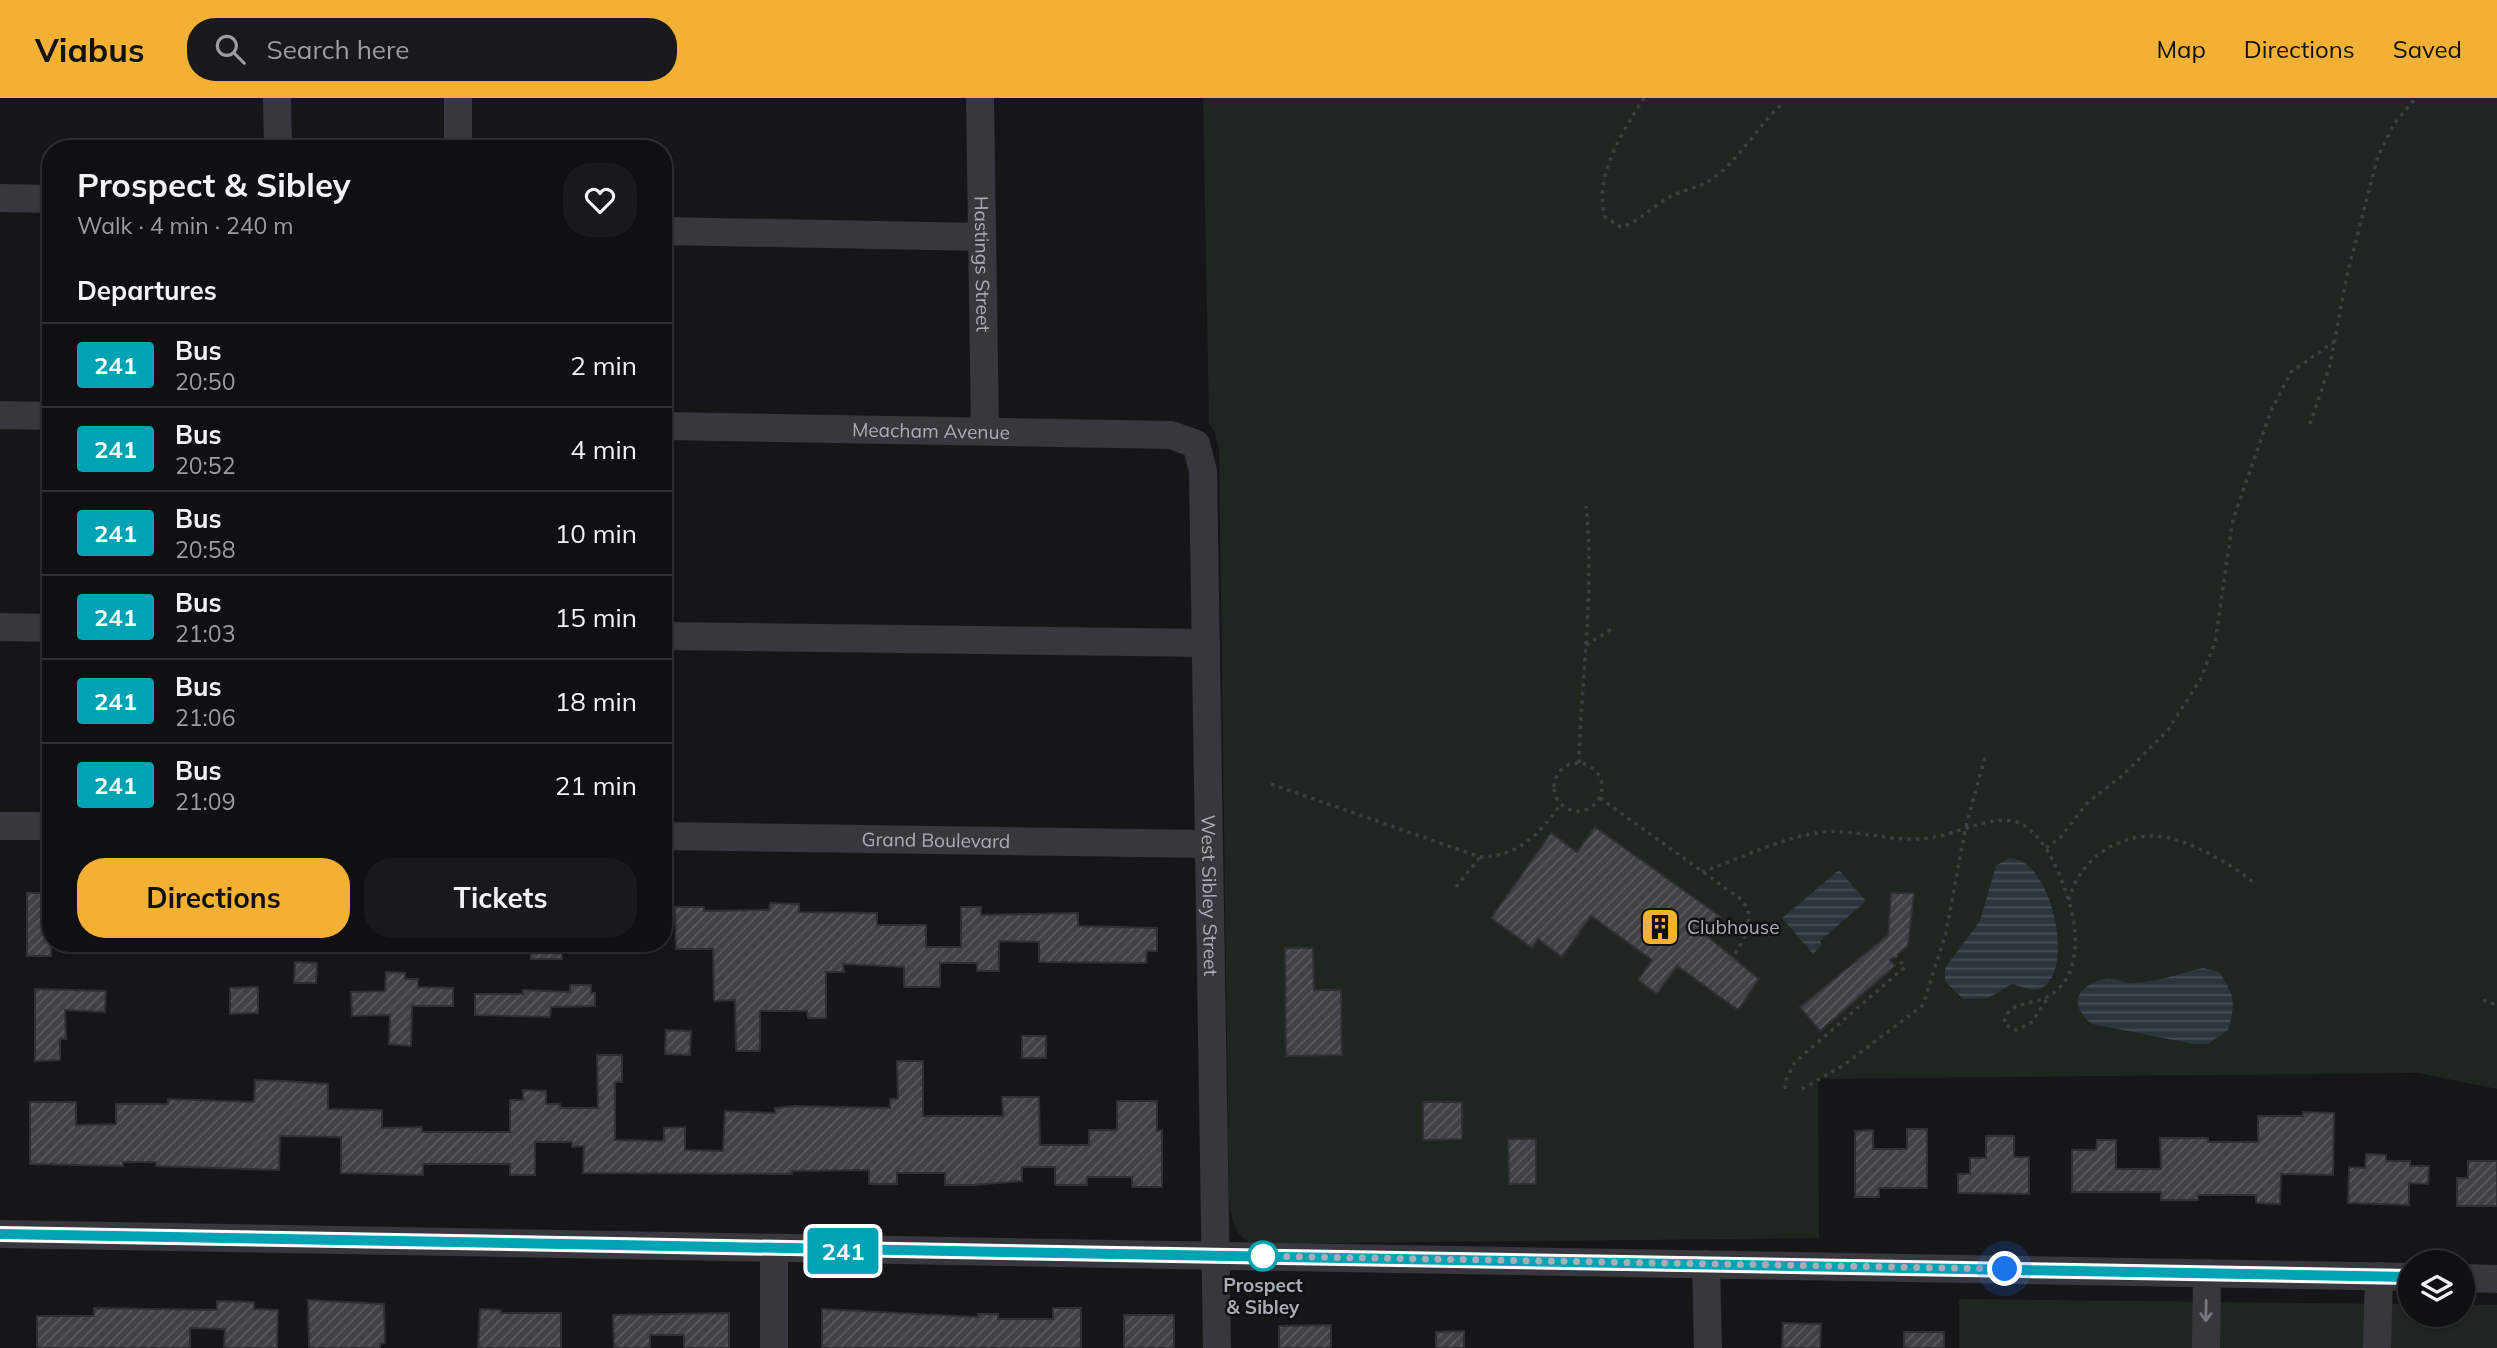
<!DOCTYPE html>
<html lang="en">
<head>
<meta charset="utf-8">
<style>
	:root { --surface:#101012; --page:#19191b; --text:#f1f3f6; --muted:#9c9d9f; --line:#303032; --accent:#f2b134 }
	body { margin:0; font-family:Mulish,sans-serif; background:var(--page); color:var(--text); height:100vh; display:flex; flex-direction:column; font-size:26px; white-space:nowrap }
	* { box-sizing:border-box; margin:0 }
	p { font-size:23px; color:var(--muted) }
	.icon { flex:none; width:38px; height:38px; fill:none; stroke:currentColor; stroke-width:2; stroke-linecap:round; stroke-linejoin:round }
	.map { position:relative; flex:1; overflow:hidden }
	.drawer { position:absolute; left:42px; top:42px; width:630px; height:812px; display:flex; flex-direction:column; background:var(--surface); border-radius:28px; box-shadow:0 2px 5px #0004,0 0 0 2px var(--line) }
	.drawer>* { flex:none }
	.badge { padding:0 14px; border-radius:5px; font-size:24px; line-height:46px }
	.tools { position:absolute; left:2398px; top:1152px; display:grid; gap:14px }
	.tools a { display:grid; place-items:center; width:77px; height:77px; border-radius:50%; background:var(--surface); box-shadow:0 2px 5px #0004,0 0 0 2px var(--line); font-size:35px }
	.you { position:absolute; width:35px; height:35px; margin:-18px; border:5px solid #fff; border-radius:50%; background:#1a73e8; box-shadow:0 0 0 10px #1a73e833 }
	.map>.badge { position:absolute; translate:-50% -50%; box-shadow:0 0 0 4px #fff }
	h2 { padding:0 35px; font-size:26px; line-height:63px }
	.round { display:grid; place-items:center; flex:none; width:74px; height:74px; border-radius:28px; background:var(--page) }
	.head { display:flex; align-items:center; justify-content:space-between; height:119px; padding:0 35px }
	h1 { font-size:33px; font-weight:700; line-height:52px }
	.button { display:flex; gap:14px; margin-top:auto; padding:14px 35px }
	.button a { flex:1; height:80px; border-radius:28px; background:var(--accent); color:#111; font-size:28px; font-weight:700; line-height:80px; text-align:center }
	.button a+a { background:var(--page); color:var(--text) }
	ul { padding:0; list-style:none }
	li { display:flex; align-items:center; gap:21px; height:84px; padding:0 35px; border-top:2px solid var(--line) }
	li div { flex:1 }
	li b { display:block; font-size:26px }
	li em { font-style:normal }
	li .badge { min-width:77px; font-weight:700; text-align:center }
	header { display:flex; align-items:center; gap:42px; box-sizing:border-box; height:98px; padding:0 35px; background:var(--accent); color:#111 }
	header strong { font-size:33px }
	nav { display:flex; gap:38px; margin-inline-start:auto; font-size:24px }
	.search { width:490px; height:63px; background:var(--page); display:flex; align-items:center; gap:18px; box-sizing:border-box; padding:0 24px; border-radius:28px; color:var(--muted); font-size:26px }
	.map>svg:first-child { display:block }
	.green { fill:#1e261f }
	.water { fill:url(#water-rules) }
	.building { fill:url(#building-hatch); stroke:#303034; stroke-width:2 }
	.lines { fill:none; stroke-linecap:round; stroke-linejoin:round }
	.path { stroke:#3d3f44; stroke-width:3.5; stroke-dasharray:3.5 5; stroke-linecap:butt }
	.minor { stroke:#37383d; stroke-width:28 }
	.oneway { stroke:#757881 }
	.line-casing { stroke:#fff; stroke-width:16 }
	.line { stroke:#00a3b4; stroke-width:10 }
	.walk { stroke:#a8adb8; stroke-width:7; stroke-dasharray:0 12.6 }
	.stop-dot { fill:#fff; stroke:#00a3b4; stroke-width:3.5 }
	.labels { text-anchor:middle; stroke-width:5; stroke-linejoin:round; paint-order:stroke }
	.street-label { font-size:19px; fill:#a8adb8; stroke:#111113 }
	.poi-label { font-size:19px; fill:#a8adb8; stroke:#111113; text-anchor:start }
	.stop-label { font-size:19px; font-weight:bold; fill:#a8adb8; stroke:#111113 }
</style>
</head>
<body>
<header>
<strong>Viabus</strong>
<div class="search"><svg class="icon" aria-label="search" viewBox="0 0 24 24"><circle cx="10" cy="10" r="6"/><path d="M15 15l6 6"/></svg>Search here</div>
<nav><a>Map</a><a>Directions</a><a>Saved</a></nav>
</header>
<div class="map">
<svg width="2497" height="1250" viewBox="0 0 2497 1250">
	<defs>
		<pattern id="water-rules" width="6" height="5" patternUnits="userSpaceOnUse" patternTransform="scale(1.75)"><rect width="6" height="5" fill="#2c353c"/><path d="M0 2.5h6" fill="none" stroke="#485056"/></pattern>
		<pattern id="building-hatch" width="6" height="6" patternUnits="userSpaceOnUse" patternTransform="scale(1.75)"><rect width="6" height="6" fill="#404145"/><path d="M-1 1l2-2M0 6l6-6M5 7l2-2" fill="none" stroke="#595a5e"/></pattern>
	</defs>
	<rect width="100%" height="100%" fill="#161618"/>
	<path class="green" d="M 1203,0 L 2497,0 L 2497,991 L 2418,975 L 1818,981 L 1819,1140 L 1255,1146 C 1235,1141 1231,1120 1229,1101 L 1219,352 L 1214,332 L 1209,326 Z
		M 1959,1201 L 2410,1206 L 2410,1216 L 2462,1216 L 2462,1207 L 2497,1207 L 2497,1250 L 1959,1250 Z"/>
	<path class="water" d="M 2009,760 C 2053,760 2077,878 2039,891 C 2031,894 2021,888 2012,886 L 1988,900 L 1963,901 L 1945,883 L 1945,870 L 1980,823 L 1996,768 Z
		M 1839,772 L 1866,803 L 1820,843 L 1822,847 L 1813,856 L 1782,820 Z
		M 2203,870 L 2219,874 C 2235,899 2236,903 2228,932 L 2208,946 L 2194,946 L 2092,926 C 2068,908 2076,887 2105,881 C 2114,879 2123,885 2132,885 C 2155,885 2181,875 2203,870 Z"/>
	<path class="building" d="M 1595,729 L 1721,819 L 1707,838 L 1759,881 L 1738,912 L 1677,868 L 1657,896 L 1638,882 L 1652,862 L 1591,818 L 1562,859 L 1538,841 L 1532,850 L 1491,820 L 1551,735 L 1577,754 Z
		M 27,795 L 51,795 L 51,858 L 27,858 Z
		M 1891,795 L 1914,795 L 1908,848 L 1890,862 L 1895,868 L 1820,933 L 1800,909 L 1888,837 Z
		M 770,805 L 799,806 L 799,814 L 877,815 L 877,827 L 926,827 L 926,849 L 961,849 L 961,809 L 981,809 L 981,817 L 1078,815 L 1078,828 L 1157,830 L 1157,853 L 1147,853 L 1146,865 L 1039,864 L 1039,844 L 999,843 L 999,873 L 977,873 L 977,865 L 940,865 L 940,889 L 904,889 L 904,869 L 843,866 L 844,874 L 826,874 L 826,920 L 808,920 L 807,913 L 760,913 L 760,953 L 736,953 L 735,902 L 714,903 L 713,851 L 676,851 L 675,809 L 704,809 L 704,813 L 769,812 Z
		M 530,845 L 562,845 L 562,861 L 531,861 Z
		M 1285,850 L 1313,850 L 1314,892 L 1341,892 L 1342,957 L 1286,958 Z
		M 295,864 L 317,865 L 316,885 L 294,885 Z
		M 386,874 L 405,875 L 405,881 L 418,881 L 418,889 L 453,890 L 453,908 L 412,908 L 411,948 L 389,946 L 390,917 L 352,918 L 351,894 L 385,893 Z
		M 570,887 L 591,887 L 591,895 L 595,895 L 595,908 L 551,909 L 550,919 L 475,917 L 475,896 L 523,896 L 523,892 L 570,894 Z
		M 258,889 L 258,915 L 230,916 L 230,890 Z
		M 35,891 L 106,893 L 105,914 L 65,912 L 66,941 L 60,941 L 60,962 L 35,963 Z
		M 666,932 L 691,933 L 690,957 L 665,956 Z
		M 1022,938 L 1046,938 L 1046,960 L 1022,960 Z
		M 597,957 L 622,957 L 622,984 L 615,984 L 615,1042 L 664,1043 L 664,1030 L 685,1029 L 685,1052 L 723,1053 L 725,1013 L 775,1015 L 775,1010 L 796,1008 L 890,1010 L 890,1001 L 898,1001 L 897,963 L 923,963 L 923,1018 L 1003,1018 L 1002,999 L 1039,999 L 1040,1047 L 1089,1047 L 1089,1032 L 1117,1032 L 1117,1003 L 1157,1003 L 1157,1033 L 1162,1032 L 1162,1089 L 1132,1089 L 1132,1079 L 1087,1079 L 1087,1087 L 1055,1087 L 1055,1069 L 1022,1069 L 1022,1083 L 974,1087 L 945,1087 L 945,1075 L 897,1075 L 897,1086 L 869,1086 L 869,1072 L 792,1073 L 792,1076 L 583,1075 L 584,1048 L 572,1049 L 572,1044 L 535,1044 L 535,1077 L 510,1077 L 510,1066 L 423,1066 L 423,1077 L 341,1075 L 341,1039 L 280,1038 L 279,1072 L 156,1068 L 156,1064 L 123,1064 L 123,1068 L 30,1066 L 30,1004 L 76,1004 L 76,1027 L 116,1026 L 116,1006 L 168,1006 L 168,1001 L 254,1004 L 255,982 L 284,983 L 328,986 L 328,1011 L 382,1012 L 382,1030 L 422,1029 L 422,1034 L 510,1034 L 510,1002 L 523,1002 L 523,992 L 546,993 L 546,1006 L 560,1006 L 560,1010 L 598,1010 Z
		M 1423,1004 L 1462,1004 L 1462,1041 L 1423,1042 Z
		M 2303,1014 L 2334,1015 L 2333,1077 L 2281,1076 L 2280,1106 L 2256,1105 L 2256,1097 L 2198,1097 L 2198,1102 L 2161,1102 L 2161,1094 L 2072,1094 L 2072,1052 L 2096,1052 L 2097,1042 L 2116,1042 L 2116,1071 L 2161,1071 L 2160,1040 L 2208,1040 L 2208,1044 L 2258,1044 L 2258,1018 L 2303,1018 Z
		M 1907,1031 L 1927,1031 L 1927,1090 L 1879,1090 L 1879,1099 L 1855,1099 L 1855,1033 L 1873,1032 L 1873,1051 L 1907,1051 Z
		M 1986,1038 L 2014,1038 L 2014,1059 L 2029,1059 L 2029,1096 L 1958,1095 L 1958,1076 L 1970,1076 L 1970,1060 L 1986,1060 Z
		M 1508,1041 L 1536,1041 L 1536,1086 L 1509,1086 Z
		M 2366,1056 L 2386,1057 L 2386,1063 L 2410,1063 L 2410,1068 L 2429,1068 L 2428,1086 L 2409,1085 L 2409,1107 L 2348,1105 L 2349,1069 L 2365,1070 Z
		M 2468,1063 L 2497,1063 L 2497,1108 L 2457,1108 L 2457,1080 L 2468,1080 Z
		M 308,1202 L 384,1206 L 385,1245 L 380,1246 L 380,1250 L 309,1250 Z
		M 217,1203 L 254,1204 L 254,1211 L 278,1212 L 277,1250 L 224,1250 L 225,1231 L 190,1230 L 190,1250 L 37,1250 L 37,1218 L 94,1218 L 94,1210 L 217,1212 Z
		M 1053,1210 L 1081,1210 L 1081,1250 L 822,1250 L 822,1211 L 978,1219 L 978,1216 L 998,1216 L 998,1221 L 1053,1221 Z
		M 480,1211 L 501,1212 L 501,1215 L 561,1215 L 561,1250 L 478,1250 Z
		M 729,1215 L 729,1250 L 684,1250 L 684,1237 L 650,1237 L 650,1250 L 614,1250 L 613,1217 Z
		M 1124,1217 L 1174,1217 L 1174,1250 L 1124,1250 Z
		M 1783,1225 L 1821,1226 L 1820,1250 L 1782,1250 Z
		M 1331,1227 L 1331,1250 L 1279,1250 L 1279,1228 Z
		M 1464,1233 L 1464,1250 L 1436,1250 L 1436,1234 Z
		M 1904,1234 L 1944,1234 L 1944,1250 L 1904,1250 Z"/>
	<g class="lines">
		<path class="path" d="M 1644,0 C 1623,33 1593,79 1605,119 L 1621,129 C 1641,123 1653,107 1672,98 C 1684,91 1700,90 1712,81 C 1737,64 1758,28 1782,6
			M 2310,326 L 2330,267 L 2347,177 L 2378,58 L 2394,26 L 2416,0
			M 1586,547 L 1613,530
			M 1579,665 C 1581,579 1595,494 1586,408
			M1554 689a24 24 0 1 1 48 0a24 24 0 1 1-48 0Z
			M 1271,686 L 1480,759 C 1520,758 1539,736 1561,706
			M 1600,700 L 1742,802 C 1759,824 1740,846 1729,867
			M 2046,750 L 2060,740 L 2088,704 L 2122,678 L 2168,632 L 2200,582 L 2215,545 L 2233,421 L 2271,313 L 2291,274 L 2335,243
			M 1702,774 C 1741,760 1783,739 1823,734 C 1859,731 1893,745 1929,740 C 1956,737 1991,716 2017,724 C 2050,734 2079,816 2075,848 C 2074,867 2068,887 2049,898 C 2034,907 2005,903 2004,926 L 2016,932 L 2031,925 L 2049,898
			M 1456,789 L 1480,759
			M 2069,802 C 2080,755 2133,726 2180,743 C 2206,752 2233,768 2256,786
			M 2483,902 L 2497,907
			M 1785,991 L 1786,982 L 1795,964 L 1905,869 L 1895,857
			M 1802,991 L 1844,967 L 1923,907 L 1946,835 L 1965,732 L 1985,659"/>
		<g class="minor">
			<path d="M 277,0 L 278,51"/>
			<path d="M 458,0 L 458,51"/>
			<path id="s1" d="M 980,0 L 985,332"/>
			<path d="M 0,100 L 51,101"/>
			<path d="M 663,133 L 982,139"/>
			<path d="M 0,317 L 51,318"/>
			<path id="s2" d="M 663,328 L 1171,337 L 1196,346 L 1203,373 L 1217,1250"/>
			<path d="M 0,529 L 51,530"/>
			<path d="M 663,538 L 1206,545"/>
			<path d="M 0,728 L 51,728"/>
			<path id="s3" d="M 663,738 L 1209,746"/>
			<path d="M 0,1136 L 2410,1179"/>
			<path d="M 774,1152 L 774,1250"/>
			<path d="M 1706,1166 L 1708,1250"/>
			<path d="M 2462,1180 L 2497,1181"/>
			<path d="M 2206,1250 L 2207,1175"/>
			<path d="M 2377,1250 L 2379,1178"/>
		</g>
	</g>
	<defs><path id="oneway-shaft" d="M-6 0H5M1.5-3L5.5 0L1.5 3" fill="none" stroke-width="1.6" stroke-linecap="round" stroke-linejoin="round" transform="scale(1.75)"/></defs>
	<use class="oneway" href="#oneway-shaft" transform="translate(2206 1213) rotate(91)"/>
	<g class="lines">
		<g class="line-casing">
			<path id="line" d="M 0,1136 L 2410,1179"/>
		</g>
		<use href="#line" class="line"/>
		<path class="walk" d="M 1263,1158 L 1256,1158 L 2005,1171"/>
	</g>
	<defs>
		<g id="building-square" transform="scale(2.0125)"><rect x="-9" y="-9" width="18" height="18" rx="4" fill="#f2b134" stroke="#111113"/><path d="M-4-6H4V6H1V3H-1V6H-4ZM-2.5-4.3h1.7v1.8h-1.7ZM.8-4.3h1.7v1.8H.8ZM-2.5-1h1.7V.8h-1.7ZM.8-1h1.7V.8H.8Z" fill="#111"/></g>
	</defs>
	<g fill-rule="evenodd">
		<use href="#building-square" x="1660" y="829"/>
	</g>
	<circle class="stop-dot" cx="1263" cy="1158" r="14"/>
	<g class="labels">
		<g class="street-label">
			<text dy="7" stroke="none"><textPath href="#s1" startOffset="166">Hastings Street</textPath></text>
			<text dy="7" stroke="none"><textPath href="#s2" startOffset="268">Meacham Avenue</textPath></text>
			<text dy="7" stroke="none"><textPath href="#s3" startOffset="273">Grand Boulevard</textPath></text>
			<text dy="7" stroke="none"><textPath href="#s2" startOffset="987">West Sibley Street</textPath></text>
		</g>
		<g class="poi-label">
			<text x="1687" y="836">Clubhouse</text>
		</g>
		<g class="stop-label">
			<text x="1263" y="1194">Prospect<tspan x="1263" dy="22">&amp; Sibley</tspan></text>
		</g>
	</g>
</svg>
<div class="tools">
<a><svg class="icon" aria-label="layers" viewBox="0 0 24 24"><path d="M12 4l9 5-9 5-9-5zM3 14l9 5 9-5"/></svg></a>
</div>
<div class="you" style="left:2005px;top:1171px"></div>
<b class="badge" style="left:843px;top:1153px;background:#00a3b4;color:#fff">241</b>
<section class="drawer">
<div class="head"><div><h1>Prospect &amp; Sibley</h1><p>Walk · 4 min · 240 m</p></div><a class="round"><svg class="icon" aria-label="heart" viewBox="0 0 24 24"><path d="M12 20l-8-8c-3-5 5-10 8-4 3-6 11-1 8 4z"/></svg></a></div>
<h2>Departures</h2>
<ul>
<li><span class="badge" style="background:#00a3b4;color:#fff">241</span><div><b>Bus</b><p>20:50</p></div><em>2 min</em></li>
<li><span class="badge" style="background:#00a3b4;color:#fff">241</span><div><b>Bus</b><p>20:52</p></div><em>4 min</em></li>
<li><span class="badge" style="background:#00a3b4;color:#fff">241</span><div><b>Bus</b><p>20:58</p></div><em>10 min</em></li>
<li><span class="badge" style="background:#00a3b4;color:#fff">241</span><div><b>Bus</b><p>21:03</p></div><em>15 min</em></li>
<li><span class="badge" style="background:#00a3b4;color:#fff">241</span><div><b>Bus</b><p>21:06</p></div><em>18 min</em></li>
<li><span class="badge" style="background:#00a3b4;color:#fff">241</span><div><b>Bus</b><p>21:09</p></div><em>21 min</em></li>
</ul>
<div class="button"><a>Directions</a><a>Tickets</a></div>
</section>
</div>
</body>
</html>
